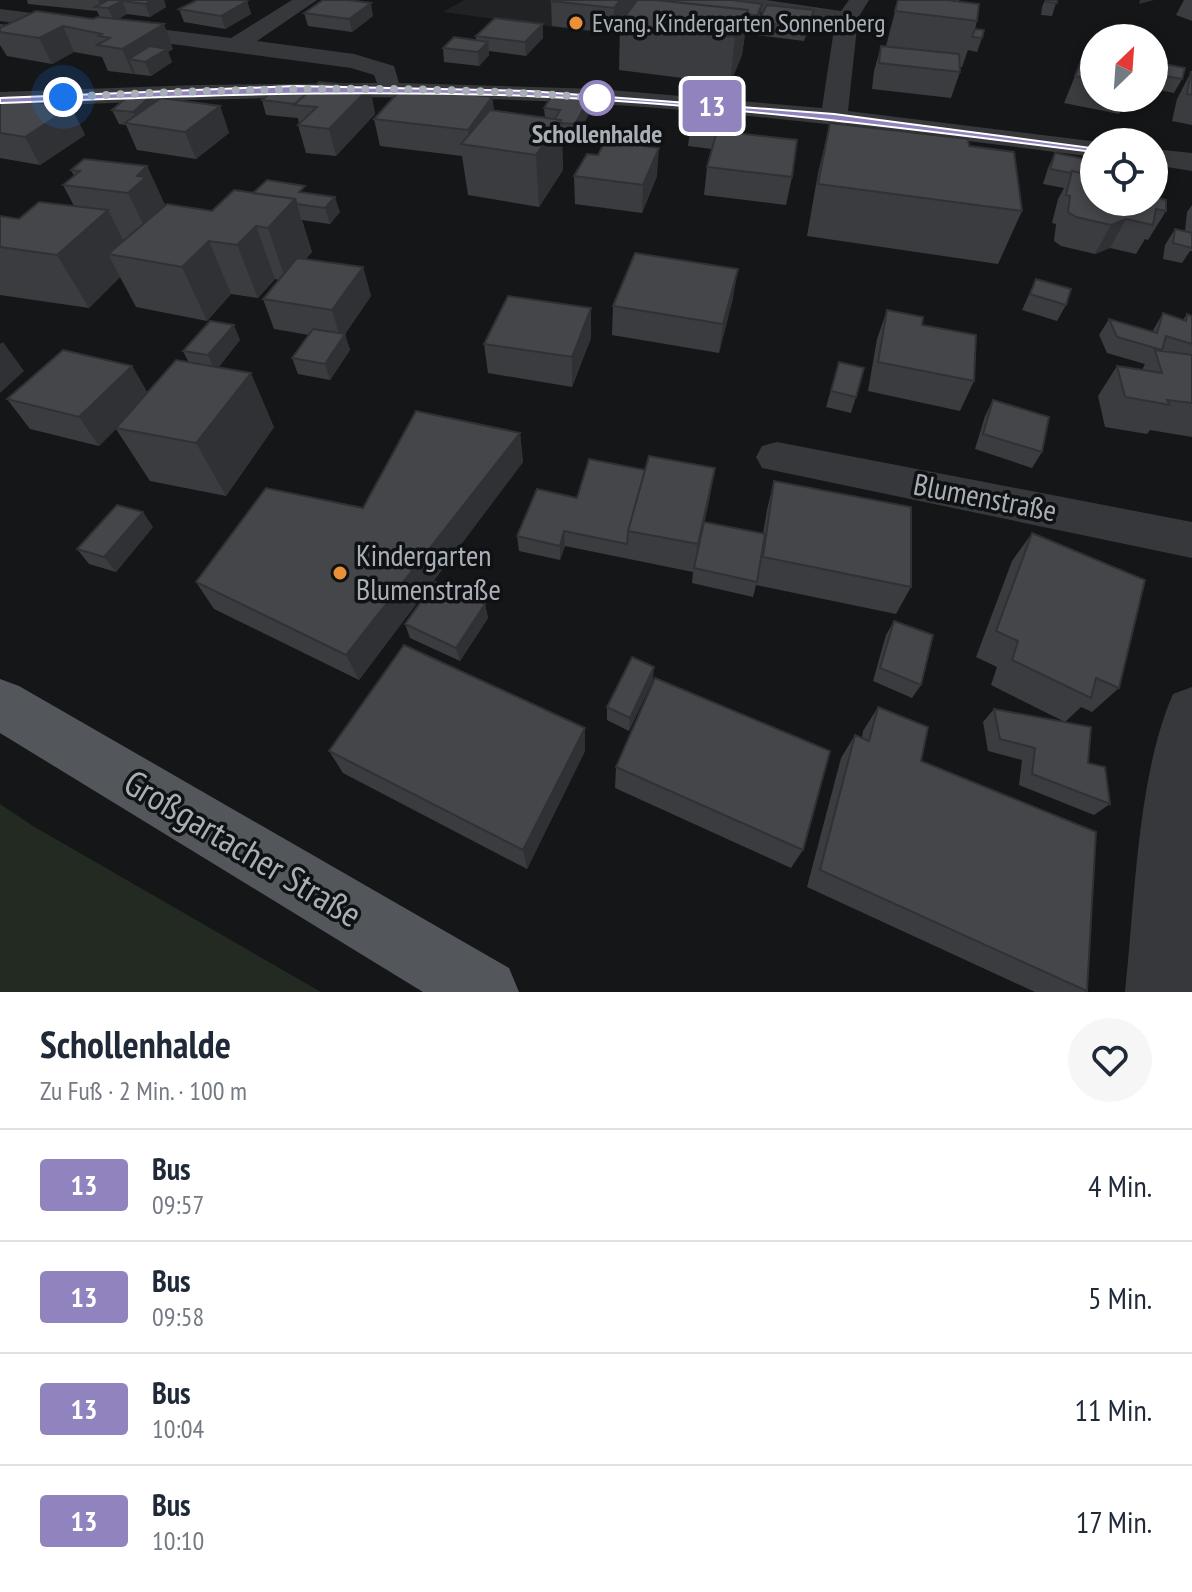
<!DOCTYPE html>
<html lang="de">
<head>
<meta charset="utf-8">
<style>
	:root { --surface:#fff; --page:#f6f6f7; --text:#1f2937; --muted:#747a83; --line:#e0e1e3 }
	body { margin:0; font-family:"PT Sans Narrow",sans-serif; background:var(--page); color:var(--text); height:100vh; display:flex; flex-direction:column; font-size:30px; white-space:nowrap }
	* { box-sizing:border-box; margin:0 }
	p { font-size:26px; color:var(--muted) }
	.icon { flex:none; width:44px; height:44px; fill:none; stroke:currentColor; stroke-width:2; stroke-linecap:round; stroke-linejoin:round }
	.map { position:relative; height:992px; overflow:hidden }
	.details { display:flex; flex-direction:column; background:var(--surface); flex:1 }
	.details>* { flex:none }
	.badge { padding:0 16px; border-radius:6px; font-size:28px; line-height:52px }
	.needle { width:52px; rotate:25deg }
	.fabs { position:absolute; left:1080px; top:24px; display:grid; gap:16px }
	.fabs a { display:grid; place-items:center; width:88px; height:88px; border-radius:50%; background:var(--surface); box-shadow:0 4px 12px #0003; font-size:40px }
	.you { position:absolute; width:40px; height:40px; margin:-20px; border:6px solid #fff; border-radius:50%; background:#1a73e8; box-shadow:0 0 0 12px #1a73e833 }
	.map>.badge { position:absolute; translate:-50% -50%; box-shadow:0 0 0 4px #fff }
	.round { display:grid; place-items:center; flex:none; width:84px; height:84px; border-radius:42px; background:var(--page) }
	.head { display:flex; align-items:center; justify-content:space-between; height:136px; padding:0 40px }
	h1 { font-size:38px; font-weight:700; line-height:60px }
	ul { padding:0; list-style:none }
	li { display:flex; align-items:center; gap:24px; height:112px; padding:0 40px; border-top:2px solid var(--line) }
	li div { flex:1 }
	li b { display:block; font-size:30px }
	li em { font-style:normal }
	li .badge { min-width:88px; font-weight:700; text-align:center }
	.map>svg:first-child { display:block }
	.built { fill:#212224 }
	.green { fill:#222a22 }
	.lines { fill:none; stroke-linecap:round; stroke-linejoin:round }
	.street { fill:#36383c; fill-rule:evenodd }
	.primary { fill:#53565b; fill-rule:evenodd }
	.wall { fill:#3a3c40 }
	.shaded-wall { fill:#303134 }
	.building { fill:#44464a; stroke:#303134; stroke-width:2 }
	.line { fill:#9184be; stroke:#fff; stroke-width:2 }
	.walk { stroke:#a8afb7; stroke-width:8; stroke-dasharray:0 14.4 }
	.poi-dot { fill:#ec9038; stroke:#101112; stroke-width:3 }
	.stop-dot { fill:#fff; stroke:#9184be; stroke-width:4 }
	.labels { text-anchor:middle; stroke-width:7; stroke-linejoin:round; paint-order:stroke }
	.far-poi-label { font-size:26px; fill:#a8afb7; stroke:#101112; text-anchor:start }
	.far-stop-label { font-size:26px; font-weight:bold; fill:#a8afb7; stroke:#101112 }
	.street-label { font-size:30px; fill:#a8afb7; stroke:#101112 }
	.poi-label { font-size:30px; fill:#a8afb7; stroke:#101112; text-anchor:start }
	.near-street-label { font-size:36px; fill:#a8afb7; stroke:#101112 }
</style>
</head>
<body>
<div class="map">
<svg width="1192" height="992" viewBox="0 0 1192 992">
	<rect width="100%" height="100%" fill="#151617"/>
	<path class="built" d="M 464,0 L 640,0 L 616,35 L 443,12 Z"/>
	<path class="green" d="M 0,804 L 33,826 L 321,992 L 0,992 Z"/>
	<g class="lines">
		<path class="street" d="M 292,0 L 317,0 L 257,41 L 354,54 L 394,66 L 399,83 L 598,89 L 822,108 L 835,23 L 721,6 L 711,0 L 766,0 L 841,11 L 849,0 L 869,0 L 858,18 L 848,111 L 1099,142 L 1094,142 L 1094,157 C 930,136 765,114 600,104 C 400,92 200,98 0,108 L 0,92 L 198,85 L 377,83 L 374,75 L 351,68 L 0,21 L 0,9 L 231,38 Z
			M 1154,149 L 1192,153 L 1192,171 L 1154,165 Z
			M 777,442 L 1192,522 L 1192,558 L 762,468 L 756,457 L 762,446 Z
			M 1192,687 L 1192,992 L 1125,992 C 1135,902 1137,776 1173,694 Z"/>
		<path class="primary" d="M 0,679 L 19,686 L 509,968 L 519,992 L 423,992 L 0,733 Z"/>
	</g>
	<path class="wall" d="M 27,0 L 164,0 L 166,7 L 150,17 L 127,14 L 118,19 L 173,49 L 168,52 L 172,62 L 151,76 L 108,71 L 102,57 L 74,52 L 52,64 L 7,56 L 0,45 L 0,24 L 7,25 L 93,19 L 100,17 L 97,11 L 28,4 Z
		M 732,0 L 760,17 L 755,29 L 746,27 L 742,55 L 730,84 L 619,70 L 620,24 L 613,33 L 552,26 L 551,1 Z
		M 898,0 L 959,0 L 959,2 L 977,21 L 975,29 L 982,38 L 977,52 L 968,50 L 962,67 L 960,67 L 960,72 L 951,98 L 872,89 L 874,71 L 881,46 L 886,46 Z
		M 1045,0 L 1057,0 L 1052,16 L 1041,15 L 1042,7 Z
		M 1184,0 L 1192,0 L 1192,21 L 1176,15 Z
		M 247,1 L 251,14 L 225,29 L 184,22 L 179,9 Z
		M 814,10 L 811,23 L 804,41 L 757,35 L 758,22 Z
		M 304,13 L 373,16 L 352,32 L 308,26 Z
		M 543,24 L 543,38 L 526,56 L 489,51 L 489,55 L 479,66 L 444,62 L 443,48 L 476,40 L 476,36 Z
		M 1084,54 L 1094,56 L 1094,98 L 1127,98 L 1119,114 L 1064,103 Z
		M 1154,62 L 1182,79 L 1174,93 L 1154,89 Z
		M 1191,72 L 1192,72 L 1192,125 L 1172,121 L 1177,99 Z
		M 370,87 L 375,114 L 336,156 L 306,153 L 298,125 L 299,124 L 298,118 L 266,115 L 262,100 L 311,89 Z
		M 152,95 L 155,102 L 220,106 L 229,133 L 196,159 L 137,150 L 126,125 L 119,124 L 112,110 Z
		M 0,97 L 71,107 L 85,135 L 40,165 L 0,158 Z
		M 492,97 L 494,110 L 545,117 L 544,108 L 590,112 L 575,139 L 562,137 L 563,170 L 539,207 L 468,195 L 462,156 L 380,146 L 374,119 Z
		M 852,118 L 850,125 L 969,146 L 1022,211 L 998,264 L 807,236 L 818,173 L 830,123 L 833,123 Z
		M 690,131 L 731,133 L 792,177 L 786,205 L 704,195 L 707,167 L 712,149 L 688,146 Z
		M 1055,153 L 1094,202 L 1156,197 L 1166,211 L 1148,240 L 1145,239 L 1136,254 L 1110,248 L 1095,254 L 1061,246 L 1054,241 L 1056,224 L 1052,223 L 1058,199 L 1064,188 L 1043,184 L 1048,168 Z
		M 598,155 L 657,176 L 642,213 L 575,204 L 574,176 Z
		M 147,166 L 165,205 L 212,211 L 253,193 L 307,193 L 340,212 L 330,224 L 302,220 L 312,252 L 305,259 L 363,267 L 371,296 L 345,334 L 350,350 L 330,380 L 298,374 L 292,358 L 309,335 L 274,329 L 263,299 L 279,280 L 275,279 L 258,298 L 231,294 L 207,321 L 136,307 L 120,277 L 89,308 L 0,295 L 0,216 L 19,219 L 74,206 L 63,185 L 74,176 L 71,170 Z
		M 1192,205 L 1192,251 L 1190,251 L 1182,263 L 1163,259 L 1165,245 L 1175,229 L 1185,231 L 1187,212 Z
		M 1036,279 L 1066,305 L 1057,321 L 1022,310 Z
		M 733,298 L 719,353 L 612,335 L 613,306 Z
		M 887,310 L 974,381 L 960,411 L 868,391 L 877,339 Z
		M 1163,313 L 1183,320 L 1187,314 L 1192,316 L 1192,437 L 1150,430 L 1147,434 L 1105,427 L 1098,396 L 1117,366 L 1142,370 L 1145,364 L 1107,353 L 1099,335 L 1109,319 L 1152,332 Z
		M 591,338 L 572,387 L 488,373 L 484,344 Z
		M 240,340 L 218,368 L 274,427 L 226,496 L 150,481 L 116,429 L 99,446 L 30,429 L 7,399 L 132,366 L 147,392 L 189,363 L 183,351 Z
		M 839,362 L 856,397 L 851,413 L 826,407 Z
		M 993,400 L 1042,452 L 1032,468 L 975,449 L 985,416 Z
		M 520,433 L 523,462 L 359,680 L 214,609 L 196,582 L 363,508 Z
		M 715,468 L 704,522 L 763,534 L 767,510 L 774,481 L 911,587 L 896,614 L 756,585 L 753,597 L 692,583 L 693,572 L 565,546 L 560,560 L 519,551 L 517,536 L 577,498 L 645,470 Z
		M 153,527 L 116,572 L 89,564 L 77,549 Z
		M 1032,533 L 1119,688 L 1092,712 L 1081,707 L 1065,722 L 991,685 L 997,667 L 976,657 L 1012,561 Z
		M 485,604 L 488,618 L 460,661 L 410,638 L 405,624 Z
		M 894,621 L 921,685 L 912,698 L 873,681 L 886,635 Z
		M 653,680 L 629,731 L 607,720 L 607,707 Z
		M 878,707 L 921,761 L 1087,991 L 1084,992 L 1035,992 L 807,887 L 841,758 L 855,735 L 862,738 L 863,731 Z
		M 994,709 L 1110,804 L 1094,815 L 1019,785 L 1022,760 L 988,751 L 983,722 Z
		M 585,728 L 585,751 L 527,869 L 343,773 L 329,751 Z
		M 616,767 L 803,850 L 791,868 L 615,788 Z"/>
	<path class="shaded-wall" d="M 98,0 L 126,0 L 123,2 L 127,14 L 114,21 L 108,8 L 102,8 Z
		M 152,0 L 164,0 L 166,7 L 150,17 L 145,4 Z
		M 620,0 L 637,0 L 613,33 L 614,8 Z
		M 1140,0 L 1154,0 L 1139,4 Z
		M 247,1 L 251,14 L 225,29 L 221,16 Z
		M 371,3 L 373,16 L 352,32 L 349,19 Z
		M 762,4 L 760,17 L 755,29 L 757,16 Z
		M 748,10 L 742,55 L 730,84 L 735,37 Z
		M 814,10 L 811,23 L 804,41 L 806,28 Z
		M 164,24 L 173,49 L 168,52 L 172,62 L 151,76 L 145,62 L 129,59 L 135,73 L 133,74 L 122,49 Z
		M 543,24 L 543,38 L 526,56 L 525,42 Z
		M 63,26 L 74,52 L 52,64 L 39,38 Z
		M 488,42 L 489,55 L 479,66 L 478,52 Z
		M 370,87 L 375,114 L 336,156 L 329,129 Z
		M 152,95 L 158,109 L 139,126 L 133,112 Z
		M 492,97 L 495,124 L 470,146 L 468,130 Z
		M 590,97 L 590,112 L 575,139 L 575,124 Z
		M 220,106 L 229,133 L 196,159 L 185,132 Z
		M 71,107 L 85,135 L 40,165 L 25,137 Z
		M 561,120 L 563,170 L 539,207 L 536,155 Z
		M 659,148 L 657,176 L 642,213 L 643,185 Z
		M 147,166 L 170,217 L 153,245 L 128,193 L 137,176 Z
		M 335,197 L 340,212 L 330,224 L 325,208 Z
		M 295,199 L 312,252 L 286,281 L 268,228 Z
		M 108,210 L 132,258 L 108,254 L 120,277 L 89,308 L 57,255 Z
		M 1126,219 L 1110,248 L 1095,254 L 1111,225 Z
		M 256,226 L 275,279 L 258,298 L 237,245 Z
		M 209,241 L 231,294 L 207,321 L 182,267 Z
		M 363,267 L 371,296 L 345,334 L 350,350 L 330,380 L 325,364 L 341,340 L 332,310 Z
		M 738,269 L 733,298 L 719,353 L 723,324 Z
		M 591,308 L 591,338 L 572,387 L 572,357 Z
		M 234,325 L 240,340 L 215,371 L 208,355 Z
		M 3,342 L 24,371 L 0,393 L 0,344 Z
		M 132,366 L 149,395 L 99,446 L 79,417 Z
		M 251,373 L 274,427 L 226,496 L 196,443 Z
		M 520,433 L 523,462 L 359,680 L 346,655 Z
		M 715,468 L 710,497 L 694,572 L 698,544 Z
		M 143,512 L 153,527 L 116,572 L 104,557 Z
		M 564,531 L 565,546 L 560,560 L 560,546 Z
		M 485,604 L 488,618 L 460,661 L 456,648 Z
		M 654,667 L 653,680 L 629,731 L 630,718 Z
		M 585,728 L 585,751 L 527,869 L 523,850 Z"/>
	<path class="building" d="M 108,0 L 152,0 L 145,4 L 122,1 L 108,8 L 95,7 Z
		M 197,0 L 242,0 L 247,1 L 221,16 L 179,9 Z
		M 323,0 L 348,0 L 371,3 L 349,19 L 304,13 Z
		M 552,0 L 620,0 L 614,8 L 551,1 Z
		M 637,0 L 655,0 L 748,10 L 735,37 L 620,24 Z
		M 667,0 L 732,0 L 762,4 L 757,16 L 748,14 L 748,10 L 666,1 Z
		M 898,0 L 946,0 L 979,4 L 977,21 L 895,11 Z
		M 1047,0 L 1057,0 L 1057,3 L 1046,2 Z
		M 767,5 L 814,10 L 806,28 L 758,22 Z
		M 36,11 L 93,19 L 98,17 L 164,24 L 122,49 L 97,45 L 110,38 L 99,36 L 102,34 L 63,26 L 39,38 L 0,32 L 0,28 Z
		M 495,18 L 543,24 L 525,42 L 476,36 Z
		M 975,29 L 984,30 L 982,38 L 972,37 Z
		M 454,37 L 488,42 L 478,52 L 443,48 Z
		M 150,46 L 167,49 L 145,62 L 129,59 Z
		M 881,46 L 959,54 L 960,72 L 879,63 Z
		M 1084,54 L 1094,56 L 1094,80 L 1075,76 Z
		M 1154,62 L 1185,68 L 1182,79 L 1154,74 Z
		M 1191,72 L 1192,72 L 1192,95 L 1187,94 Z
		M 319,82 L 370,87 L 329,129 L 298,125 L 317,107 L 294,105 Z
		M 277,87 L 311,89 L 295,104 L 262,100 Z
		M 403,87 L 492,97 L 468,130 L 374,119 Z
		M 132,93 L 152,95 L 133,112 L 112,110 Z
		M 553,94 L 590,97 L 575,124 L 561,123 L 561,120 L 555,119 L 560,110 L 544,108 Z
		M 0,97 L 71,107 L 25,137 L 0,133 Z
		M 161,98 L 220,106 L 185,132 L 125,123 Z
		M 490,110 L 561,120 L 536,155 L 461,144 Z
		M 697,115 L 732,119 L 727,132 L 717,131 L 716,135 L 690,131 Z
		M 839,115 L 852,118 L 847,125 L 833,123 Z
		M 830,123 L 968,139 L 969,146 L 1014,152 L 1022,211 L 818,184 Z
		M 717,131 L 797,140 L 792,177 L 707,167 Z
		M 605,141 L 659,148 L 643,185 L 574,176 L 587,154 L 598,155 Z
		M 1055,153 L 1094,161 L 1094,176 L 1072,171 L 1071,173 L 1050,169 Z
		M 84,159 L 147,166 L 137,176 L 146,177 L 128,193 L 63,185 L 80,171 L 71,170 Z
		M 1072,171 L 1094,176 L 1094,202 L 1154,202 L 1154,189 L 1159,190 L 1156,197 L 1166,200 L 1166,211 L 1156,209 L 1153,225 L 1126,219 L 1111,225 L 1076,217 L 1068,212 L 1070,196 L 1066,195 Z
		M 267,180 L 305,186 L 299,192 L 335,197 L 325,208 L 297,204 L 295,199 L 253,193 Z
		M 234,190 L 295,199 L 268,228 L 256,226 L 237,245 L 209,241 L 182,267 L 108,254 L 167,204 L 212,211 Z
		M 39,202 L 108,210 L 57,255 L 0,247 L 0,216 L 19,219 Z
		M 1175,229 L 1192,233 L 1192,248 L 1173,243 Z
		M 635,253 L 738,269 L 723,324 L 613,306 Z
		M 297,258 L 363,267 L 332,310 L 263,299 Z
		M 1036,279 L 1071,289 L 1066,305 L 1030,294 Z
		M 508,296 L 591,308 L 572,357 L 484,344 Z
		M 887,310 L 923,317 L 922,325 L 976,335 L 974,381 L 878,362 Z
		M 1163,313 L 1186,321 L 1187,314 L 1192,316 L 1192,344 L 1166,336 L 1162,350 L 1117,337 L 1109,319 L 1157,333 Z
		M 210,321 L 234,325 L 208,355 L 183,351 Z
		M 313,329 L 345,334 L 325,364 L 292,358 Z
		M 63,350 L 132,366 L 79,417 L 7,399 Z
		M 1155,350 L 1192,355 L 1192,403 L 1167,400 L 1170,405 L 1125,397 L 1117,366 L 1162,373 Z
		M 176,360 L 251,373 L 196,443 L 116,428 Z
		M 839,362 L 864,368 L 856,397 L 831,391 Z
		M 993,400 L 1049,417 L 1042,452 L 983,434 Z
		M 416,411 L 520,433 L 346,655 L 196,582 L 266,488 L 363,508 Z
		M 649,456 L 715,468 L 698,544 L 628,531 Z
		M 589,459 L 645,470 L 628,531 L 627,544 L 564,531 L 560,546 L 517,536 L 537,489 L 577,498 Z
		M 774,481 L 911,507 L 911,587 L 763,557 Z
		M 117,505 L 143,512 L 104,557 L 77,549 Z
		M 704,522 L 765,534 L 757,582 L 694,568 Z
		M 1032,533 L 1145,580 L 1119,688 L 1096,678 L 1091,698 L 1012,660 L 1018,641 L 996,631 Z
		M 435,582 L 485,604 L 456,648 L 405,624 Z
		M 894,621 L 933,635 L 921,685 L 880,668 Z
		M 404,645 L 585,728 L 523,850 L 329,751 Z
		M 632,657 L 654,667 L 630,718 L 607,707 Z
		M 655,678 L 830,751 L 803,850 L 616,767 Z
		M 878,707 L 928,727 L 921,761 L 1096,832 L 1087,991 L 820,870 L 855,735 L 869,741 Z
		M 994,709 L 1091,727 L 1088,763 L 1105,767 L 1110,804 L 1032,774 L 1035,748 L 1000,739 Z"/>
	<path class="line" d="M 294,86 L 529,91 L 834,114 L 1099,149 L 1094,152 C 906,128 717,104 527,96 C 351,89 176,96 0,103 L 0,98 Z"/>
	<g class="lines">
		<path class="walk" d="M 63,97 C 241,88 420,84 597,98"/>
	</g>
	<g class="poi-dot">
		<circle cx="576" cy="23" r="8"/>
		<circle cx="340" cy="573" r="8"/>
	</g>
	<circle class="stop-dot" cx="597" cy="98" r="16"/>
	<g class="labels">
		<g class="far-poi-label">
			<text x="592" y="32">Evang. Kindergarten Sonnenberg</text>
		</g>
		<g class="far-stop-label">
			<text x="597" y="143">Schollenhalde</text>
		</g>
		<g class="street-label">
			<text transform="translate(985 498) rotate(11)" y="10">Blumenstraße</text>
		</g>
		<g class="poi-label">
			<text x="356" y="566">Kindergarten<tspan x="356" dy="34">Blumenstraße</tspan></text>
		</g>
		<g class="near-street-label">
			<text transform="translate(243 848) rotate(31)" y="13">Großgartacher Straße</text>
		</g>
	</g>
</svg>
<div class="fabs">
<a><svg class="needle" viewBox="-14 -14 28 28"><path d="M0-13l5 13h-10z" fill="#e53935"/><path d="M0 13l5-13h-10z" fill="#747a83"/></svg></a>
<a><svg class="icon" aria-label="locate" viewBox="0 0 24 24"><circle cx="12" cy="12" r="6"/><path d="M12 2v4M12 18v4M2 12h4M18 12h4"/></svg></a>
</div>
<div class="you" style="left:63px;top:97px"></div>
<b class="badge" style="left:712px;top:106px;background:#9184be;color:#fff">13</b>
</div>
<section class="details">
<div class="head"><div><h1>Schollenhalde</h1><p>Zu Fuß · 2 Min. · 100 m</p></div><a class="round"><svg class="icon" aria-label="heart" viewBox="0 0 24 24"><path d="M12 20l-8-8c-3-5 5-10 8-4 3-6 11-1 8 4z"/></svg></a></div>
<ul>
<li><span class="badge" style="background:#9184be;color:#fff">13</span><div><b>Bus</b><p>09:57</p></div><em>4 Min.</em></li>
<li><span class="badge" style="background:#9184be;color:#fff">13</span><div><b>Bus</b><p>09:58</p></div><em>5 Min.</em></li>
<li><span class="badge" style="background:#9184be;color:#fff">13</span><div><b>Bus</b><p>10:04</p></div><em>11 Min.</em></li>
<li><span class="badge" style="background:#9184be;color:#fff">13</span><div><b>Bus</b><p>10:10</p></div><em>17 Min.</em></li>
</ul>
</section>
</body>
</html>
